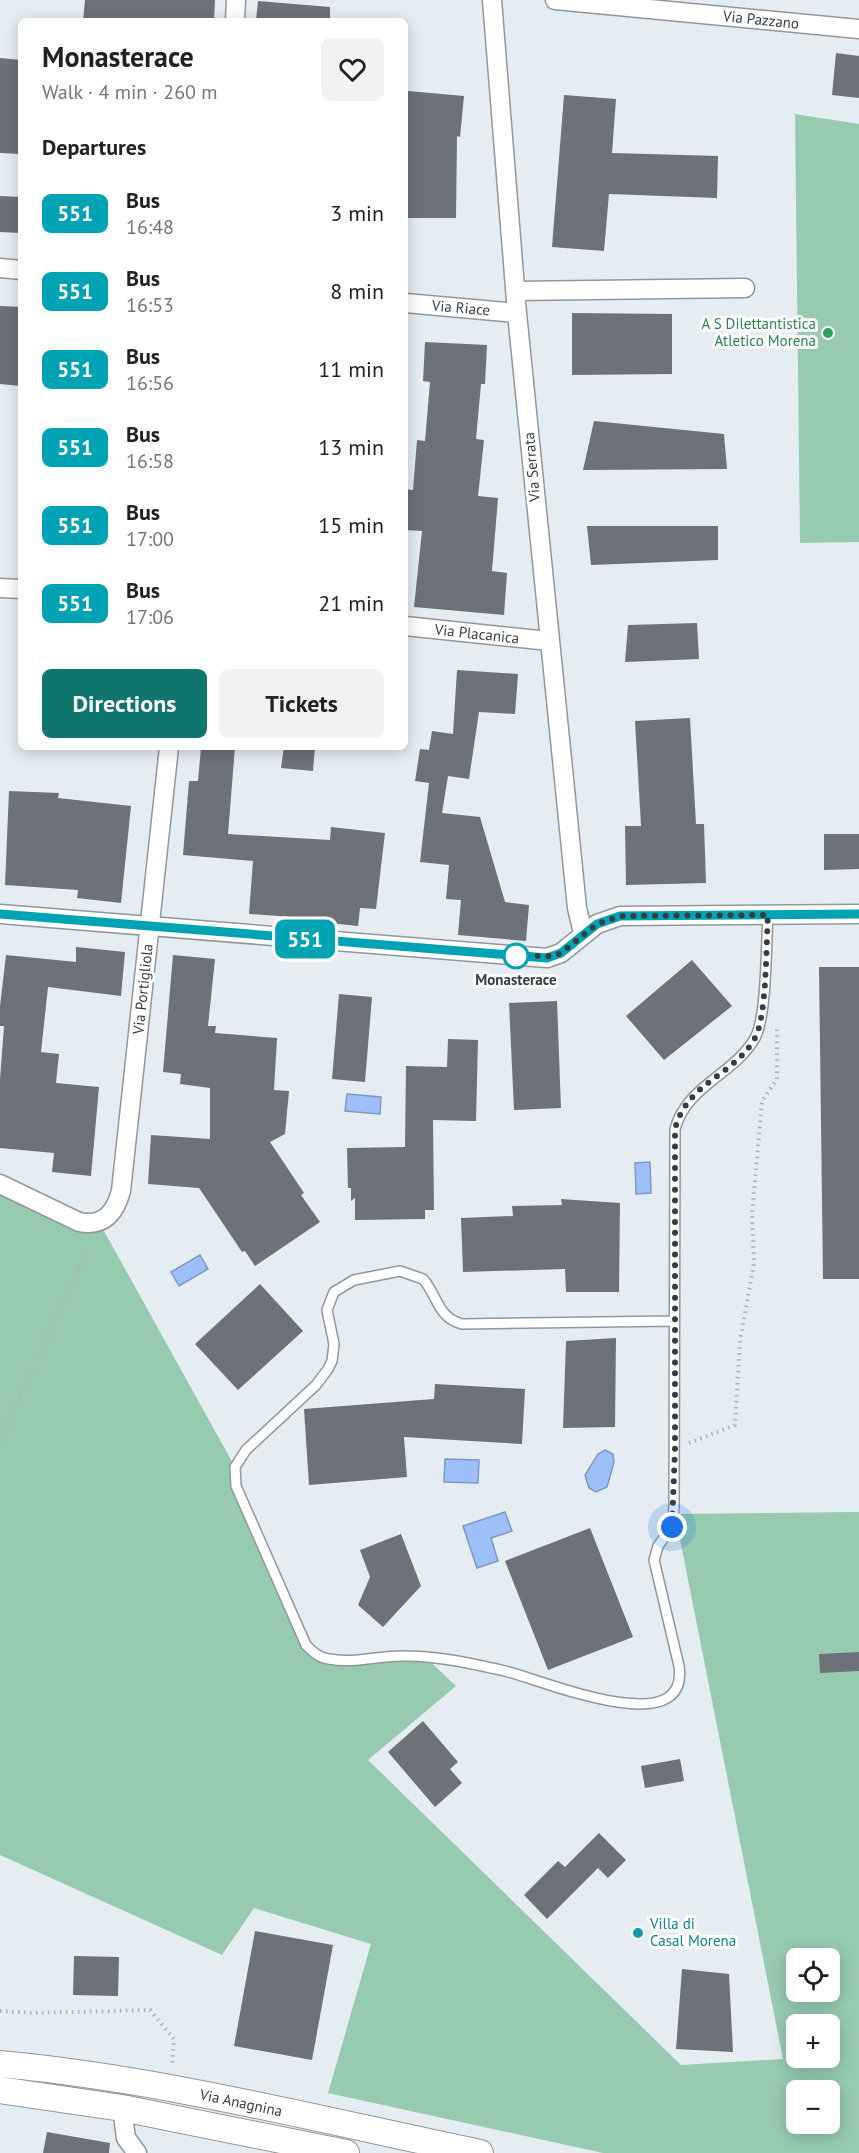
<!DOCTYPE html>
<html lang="en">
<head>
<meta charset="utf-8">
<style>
	:root { --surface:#fff; --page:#f2f2f2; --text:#202124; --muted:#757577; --accent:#0f766e }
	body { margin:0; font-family:"PT Sans",sans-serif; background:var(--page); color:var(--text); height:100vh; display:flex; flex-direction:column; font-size:22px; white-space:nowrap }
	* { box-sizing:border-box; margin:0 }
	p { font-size:20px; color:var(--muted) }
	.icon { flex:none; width:33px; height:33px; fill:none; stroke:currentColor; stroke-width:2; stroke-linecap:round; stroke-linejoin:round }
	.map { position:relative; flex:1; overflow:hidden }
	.sheet { position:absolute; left:18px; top:18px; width:390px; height:732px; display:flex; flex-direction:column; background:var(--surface); border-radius:9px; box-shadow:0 3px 15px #0003 }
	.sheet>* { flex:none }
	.badge { padding:0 12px; border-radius:9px; font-size:21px; line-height:39px }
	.controls { position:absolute; left:786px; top:1948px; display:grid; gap:12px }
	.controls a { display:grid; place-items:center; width:54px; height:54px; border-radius:9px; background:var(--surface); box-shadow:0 3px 15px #0003; font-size:30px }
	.you { position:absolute; width:30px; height:30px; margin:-15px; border:4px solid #fff; border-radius:50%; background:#1a73e8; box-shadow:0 0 0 9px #1a73e833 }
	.map>.badge { position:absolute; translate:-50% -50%; box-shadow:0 0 0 3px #fff }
	h2 { padding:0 24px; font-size:22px; line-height:54px }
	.round { display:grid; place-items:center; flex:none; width:63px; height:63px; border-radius:9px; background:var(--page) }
	.headline { display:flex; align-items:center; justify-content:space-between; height:102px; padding:0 24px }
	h1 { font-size:28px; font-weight:600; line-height:45px }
	.action { display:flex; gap:12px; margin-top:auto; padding:12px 24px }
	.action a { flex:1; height:69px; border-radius:9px; background:var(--accent); color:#fff; font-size:24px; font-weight:600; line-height:69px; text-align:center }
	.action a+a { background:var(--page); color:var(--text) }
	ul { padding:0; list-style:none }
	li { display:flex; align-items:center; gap:18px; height:78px; padding:0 24px }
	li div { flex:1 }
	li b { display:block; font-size:22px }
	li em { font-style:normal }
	li .badge { min-width:66px; font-weight:700; text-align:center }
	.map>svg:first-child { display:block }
	.green { fill:#97cbb0; fill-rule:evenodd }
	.water { fill:#9dc0fb; stroke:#7f98c2; stroke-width:1.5 }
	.building { fill:#6d7278 }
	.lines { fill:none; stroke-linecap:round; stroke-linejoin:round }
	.service-casing { stroke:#91979d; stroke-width:12 }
	.minor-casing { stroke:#91979d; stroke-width:21 }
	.secondary-casing { stroke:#91979d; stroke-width:28 }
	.path { stroke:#adb3b7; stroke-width:4; stroke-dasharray:1.5 4.5; stroke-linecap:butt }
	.service { stroke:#fff; stroke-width:9 }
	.minor { stroke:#fff; stroke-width:18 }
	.secondary { stroke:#fff; stroke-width:26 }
	.line-casing { stroke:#fff; stroke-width:14 }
	.line { stroke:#00a3b4; stroke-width:9 }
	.walk { stroke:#393c3e; stroke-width:6; stroke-dasharray:0 10.8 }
	.leisure-dot { fill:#2e9e5b; stroke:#fff; stroke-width:2 }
	.stop-dot { fill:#fff; stroke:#00a3b4; stroke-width:3 }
	.culture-dot { fill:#0f9aa8; stroke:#fff; stroke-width:2 }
	.labels { text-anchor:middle; stroke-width:6; stroke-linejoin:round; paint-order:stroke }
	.street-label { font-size:15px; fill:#393c3e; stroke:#fff }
	.leisure-label { font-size:15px; fill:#27864d; stroke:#fff; text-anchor:end }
	.stop-label { font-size:15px; font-weight:bold; fill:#393c3e; stroke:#fff }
	.culture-label { font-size:15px; fill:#0d838f; stroke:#fff; text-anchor:start }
</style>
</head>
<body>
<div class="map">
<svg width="859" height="2153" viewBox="0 0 859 2153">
	<rect width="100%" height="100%" fill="#e5ecf2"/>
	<path class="green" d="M 795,114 L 859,124 L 859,542 L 800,543 Z
		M 0,1184 L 99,1222 L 235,1467 L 303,1640 L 320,1657 L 422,1654 L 456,1686 L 368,1760 L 681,2065 L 783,2059 L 675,1514 L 859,1512 L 859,2153 L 603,2153 L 328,2093 L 371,1944 L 254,1908 L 222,1955 L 0,1855 ZM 796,1959 L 830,1959 L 830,1992 L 796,1992 ZM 796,2025 L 830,2025 L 830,2058 L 796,2058 ZM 796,2091 L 830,2091 L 830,2124 L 796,2124 Z"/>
	<path class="water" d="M 347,1094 L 381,1097 L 380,1114 L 345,1111 Z
		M 650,1162 L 651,1193 L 636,1194 L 635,1163 Z
		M 200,1255 L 208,1269 L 179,1286 L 171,1272 Z
		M 605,1450 L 613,1454 L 614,1462 L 607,1487 L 596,1492 L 589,1488 L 585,1475 L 598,1454 Z
		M 445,1459 L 479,1460 L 478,1483 L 444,1482 Z
		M 505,1512 L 512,1531 L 491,1538 L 498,1561 L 477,1568 L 463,1526 Z"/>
	<path class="building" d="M 85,0 L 215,0 L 214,21 L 83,21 Z
		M 258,1 L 330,7 L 330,21 L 256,21 Z
		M 836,53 L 859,56 L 859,98 L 832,95 Z
		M 0,58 L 21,60 L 21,154 L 0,153 Z
		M 408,91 L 464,96 L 460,137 L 457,136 L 456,218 L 405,218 L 405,126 Z
		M 564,95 L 616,99 L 612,153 L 718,156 L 717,198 L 609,194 L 604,251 L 552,247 Z
		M 0,196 L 21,197 L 21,233 L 0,232 Z
		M 0,306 L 21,307 L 21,386 L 0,384 Z
		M 572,313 L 672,314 L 672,374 L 572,375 Z
		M 425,342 L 487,345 L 485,384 L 481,384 L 476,439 L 484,440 L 478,496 L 498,498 L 492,571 L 507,573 L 504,615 L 414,607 L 422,531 L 405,530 L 405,489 L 413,490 L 417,440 L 425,441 L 430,382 L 423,381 Z
		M 594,421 L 724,434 L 727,469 L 583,470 Z
		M 587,526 L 718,526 L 718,560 L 591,565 Z
		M 697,623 L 699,659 L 625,662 L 628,625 Z
		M 457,670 L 518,674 L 515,714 L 479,712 L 469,779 L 448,776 L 442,813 L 480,817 L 505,902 L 529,905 L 526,941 L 458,935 L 461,900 L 446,899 L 449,865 L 420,862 L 429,783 L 415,781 L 420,749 L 429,750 L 432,731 L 453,734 Z
		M 690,718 L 696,824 L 704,824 L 706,883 L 626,885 L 625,826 L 641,826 L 635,721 Z
		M 201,747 L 235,747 L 228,834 L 330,840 L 331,827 L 385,833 L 376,909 L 360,908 L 358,926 L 320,922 L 321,919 L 249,914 L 253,861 L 183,855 L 189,781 L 198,781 Z
		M 284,747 L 315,747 L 313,771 L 281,768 Z
		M 9,791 L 59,793 L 58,798 L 131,806 L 121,903 L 77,898 L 78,890 L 5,885 Z
		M 824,834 L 859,834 L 859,869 L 824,870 Z
		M 76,947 L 125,952 L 121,996 L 48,987 L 41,1052 L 59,1054 L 56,1083 L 99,1087 L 91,1176 L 52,1172 L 54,1153 L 0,1148 L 0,1079 L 4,1026 L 0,1026 L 0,1006 L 6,955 L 76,962 Z
		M 173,955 L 215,959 L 208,1026 L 216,1026 L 215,1033 L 277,1038 L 274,1090 L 289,1091 L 285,1134 L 270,1142 L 304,1193 L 301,1195 L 320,1222 L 255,1266 L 245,1251 L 242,1252 L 199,1188 L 148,1184 L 151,1135 L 210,1139 L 210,1088 L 180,1084 L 181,1074 L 163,1072 Z
		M 692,960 L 732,1006 L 664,1060 L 626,1016 Z
		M 819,967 L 859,967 L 859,1279 L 823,1279 Z
		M 339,994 L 372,997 L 365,1082 L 332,1079 Z
		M 557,1001 L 561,1108 L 514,1110 L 509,1003 Z
		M 448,1039 L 478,1040 L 476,1121 L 433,1120 L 434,1210 L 425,1210 L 425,1219 L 355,1220 L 355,1198 L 351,1201 L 351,1188 L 348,1188 L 347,1148 L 405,1147 L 406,1066 L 447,1067 Z
		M 561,1199 L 620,1203 L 619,1292 L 566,1292 L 565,1269 L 463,1272 L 461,1218 L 513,1216 L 512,1206 L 562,1205 Z
		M 260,1284 L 303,1331 L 238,1390 L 195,1344 Z
		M 616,1338 L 615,1427 L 563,1428 L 566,1341 Z
		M 435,1384 L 525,1389 L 522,1444 L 404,1437 L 407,1477 L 309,1485 L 304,1409 L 434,1399 Z
		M 590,1528 L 633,1637 L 548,1670 L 505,1561 Z
		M 401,1534 L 421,1586 L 383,1627 L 358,1605 L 370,1577 L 360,1550 Z
		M 859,1652 L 859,1671 L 820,1673 L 819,1654 Z
		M 423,1721 L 458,1762 L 450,1769 L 462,1783 L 435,1807 L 388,1752 Z
		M 680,1759 L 684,1781 L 645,1788 L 641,1766 Z
		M 599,1833 L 626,1860 L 608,1878 L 598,1868 L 547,1919 L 524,1895 L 558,1861 L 565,1867 Z
		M 255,1931 L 333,1945 L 312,2060 L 234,2046 Z
		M 74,1956 L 119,1957 L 118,1996 L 73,1995 Z
		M 682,1969 L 729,1974 L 733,2052 L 676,2049 Z
		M 47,2132 L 110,2143 L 109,2153 L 43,2153 Z"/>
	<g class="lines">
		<g class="service-casing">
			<path id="service" d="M 674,1321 L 462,1324 C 437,1317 438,1296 423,1279 L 400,1271 L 354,1280 L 334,1292 L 327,1310 L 334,1344 L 332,1361 L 328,1369 L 316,1385 L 246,1450 L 235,1467 L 236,1486 L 306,1645 C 313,1652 319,1658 329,1659 C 354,1664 381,1655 406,1656 C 439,1656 474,1664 505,1671 C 540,1679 690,1744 679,1666 L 654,1560 L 658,1546 L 672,1527 L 674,1507 L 675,1129 C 687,1085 734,1075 755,1038 C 767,1017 766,942 768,915"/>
		</g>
		<g class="minor-casing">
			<path id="minor" d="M 492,0 L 517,313 L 577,908 L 583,933
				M 555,0 L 859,29
				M 235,21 L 236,0
				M 0,268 L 21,270
				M 515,291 L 745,288
				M 405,303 L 517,313
				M 0,588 L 21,589
				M 405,626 L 549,641
				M 0,914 L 547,958 L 561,953 L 597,924 L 620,916 L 859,914
				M 0,1184 L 79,1222 C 104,1227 115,1213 121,1191 L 169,747
				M 122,2108 L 126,2138 L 137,2153"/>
		</g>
		<g class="secondary-casing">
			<path id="secondary" d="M 0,2064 C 162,2079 321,2120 480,2153
				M 0,2090 L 122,2108 L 346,2153"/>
		</g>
		<path class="path" d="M 0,1441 L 90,1242
			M 689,1443 L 735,1425 L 740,1341 L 754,1263 L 752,1215 L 762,1101 L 777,1079 L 777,1029
			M 0,2011 L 33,2013 L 150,2010 L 174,2039 L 172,2066"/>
		<use href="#service" class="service"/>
		<use href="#minor" class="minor"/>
		<use href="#secondary" class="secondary"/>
	</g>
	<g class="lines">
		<g class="line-casing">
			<path id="line" d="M 0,914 L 547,958 L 561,953 L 597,924 L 620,916 L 859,914"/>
		</g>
		<use href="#line" class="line"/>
		<path class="walk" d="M 516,956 L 554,956 L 561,953 L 597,924 L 620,916 L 768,915 C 766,943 767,1016 755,1038 C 734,1076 687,1082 675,1129 L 675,1449 L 672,1527"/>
	</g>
	<circle class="leisure-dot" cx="828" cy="333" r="6"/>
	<circle class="stop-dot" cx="516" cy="956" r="12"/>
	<circle class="culture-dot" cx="638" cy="1933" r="6"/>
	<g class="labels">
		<g class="street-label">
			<text transform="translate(761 20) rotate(6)" y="5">Via Pazzano</text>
			<text transform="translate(461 308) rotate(5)" y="5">Via Riace</text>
			<text transform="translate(532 467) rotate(-95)" y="5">Via Serrata</text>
			<text transform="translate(477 634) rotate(6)" y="5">Via Placanica</text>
			<text transform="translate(143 989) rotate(-84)" y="5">Via Portigliola</text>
			<text transform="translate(241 2103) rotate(12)" y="5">Via Anagnina</text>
		</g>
		<g class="leisure-label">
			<text x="816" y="329">A S Dilettantistica<tspan x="816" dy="17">Atletico Morena</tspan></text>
		</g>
		<g class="stop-label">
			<text x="516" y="985">Monasterace</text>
		</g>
		<g class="culture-label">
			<text x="650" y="1929">Villa di<tspan x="650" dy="17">Casal Morena</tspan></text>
		</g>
	</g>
</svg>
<div class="controls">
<a><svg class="icon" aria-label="locate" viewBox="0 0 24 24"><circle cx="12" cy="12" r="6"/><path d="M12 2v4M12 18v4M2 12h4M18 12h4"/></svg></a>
<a>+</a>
<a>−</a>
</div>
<div class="you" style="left:672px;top:1527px"></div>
<b class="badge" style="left:305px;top:939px;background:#00a3b4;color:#fff">551</b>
<section class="sheet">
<div class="headline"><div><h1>Monasterace</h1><p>Walk · 4 min · 260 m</p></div><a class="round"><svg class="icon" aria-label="heart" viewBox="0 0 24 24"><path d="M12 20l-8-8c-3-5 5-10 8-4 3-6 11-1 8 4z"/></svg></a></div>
<h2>Departures</h2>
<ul>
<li><span class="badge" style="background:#00a3b4;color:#fff">551</span><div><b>Bus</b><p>16:48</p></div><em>3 min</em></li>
<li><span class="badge" style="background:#00a3b4;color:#fff">551</span><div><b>Bus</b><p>16:53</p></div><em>8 min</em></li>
<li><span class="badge" style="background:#00a3b4;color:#fff">551</span><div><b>Bus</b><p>16:56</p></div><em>11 min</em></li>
<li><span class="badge" style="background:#00a3b4;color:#fff">551</span><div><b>Bus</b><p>16:58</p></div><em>13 min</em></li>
<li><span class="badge" style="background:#00a3b4;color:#fff">551</span><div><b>Bus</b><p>17:00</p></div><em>15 min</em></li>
<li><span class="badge" style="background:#00a3b4;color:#fff">551</span><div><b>Bus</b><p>17:06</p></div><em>21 min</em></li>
</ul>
<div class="action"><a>Directions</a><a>Tickets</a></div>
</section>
</div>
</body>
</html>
